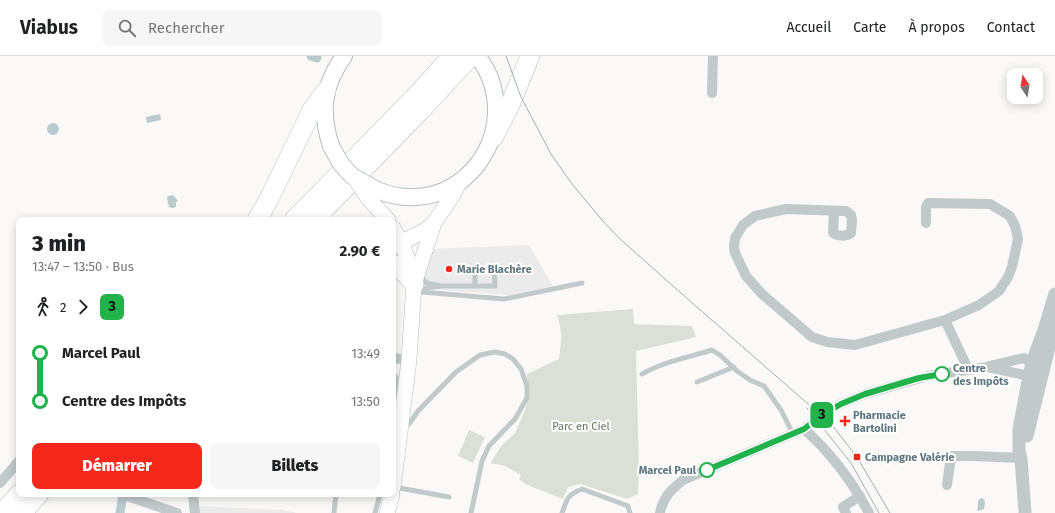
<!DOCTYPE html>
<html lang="fr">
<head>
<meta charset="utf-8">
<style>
	:root { --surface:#fff; --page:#f6f6f6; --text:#202124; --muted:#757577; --line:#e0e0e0; --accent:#f6281b }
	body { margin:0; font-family:"Fira Sans",sans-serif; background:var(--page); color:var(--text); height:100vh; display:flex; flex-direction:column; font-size:15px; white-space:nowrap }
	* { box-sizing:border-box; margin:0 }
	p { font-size:13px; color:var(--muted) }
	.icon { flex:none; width:22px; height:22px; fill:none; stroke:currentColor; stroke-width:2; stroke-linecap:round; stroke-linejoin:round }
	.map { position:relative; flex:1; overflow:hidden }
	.side { position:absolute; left:16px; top:161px; width:380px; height:280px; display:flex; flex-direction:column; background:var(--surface); border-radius:8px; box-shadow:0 2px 10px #0003 }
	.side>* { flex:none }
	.badge { padding:0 8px; border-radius:6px; font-size:14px; line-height:26px }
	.needle { width:26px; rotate:348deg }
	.controls { position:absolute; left:1007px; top:12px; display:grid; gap:8px }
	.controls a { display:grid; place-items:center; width:36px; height:36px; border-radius:8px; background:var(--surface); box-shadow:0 2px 10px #0003; font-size:20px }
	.map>.badge { position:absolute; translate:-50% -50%; box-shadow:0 0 0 2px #fff }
	.legs { display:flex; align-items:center; gap:6px; height:44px; padding:0 16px; font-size:13px }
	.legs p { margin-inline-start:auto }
	.headline { display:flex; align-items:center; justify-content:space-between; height:68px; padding:0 16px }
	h1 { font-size:22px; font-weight:800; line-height:30px }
	.button { display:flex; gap:8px; margin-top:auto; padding:8px 16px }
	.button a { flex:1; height:46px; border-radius:8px; background:var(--accent); color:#fff; font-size:16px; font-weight:800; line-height:46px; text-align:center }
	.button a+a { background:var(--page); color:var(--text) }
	ul { padding:0 16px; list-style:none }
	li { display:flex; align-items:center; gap:14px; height:48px; font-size:15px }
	li i { display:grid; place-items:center; width:6px; height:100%; margin:0 5px; background:currentColor }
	li i::after { content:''; width:10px; height:10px; margin:-5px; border:3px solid; border-radius:50%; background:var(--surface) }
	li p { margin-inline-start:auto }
	li:first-child i { background:linear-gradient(#0000 50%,currentColor 0) }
	li:last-child i { background:linear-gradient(currentColor 50%,#0000 0) }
	header { display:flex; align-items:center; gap:24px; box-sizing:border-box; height:56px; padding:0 20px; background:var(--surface); border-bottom:1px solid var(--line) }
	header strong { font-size:19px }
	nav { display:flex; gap:22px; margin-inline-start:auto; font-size:14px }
	.search { width:280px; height:36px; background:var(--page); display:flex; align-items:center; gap:10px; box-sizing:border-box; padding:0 14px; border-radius:8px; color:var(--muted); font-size:15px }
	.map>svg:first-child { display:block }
	.built { fill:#eaebea }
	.green { fill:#dbe0d6 }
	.water { fill:#bacbcd }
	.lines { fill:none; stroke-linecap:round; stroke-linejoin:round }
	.canal { stroke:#bacbcd; stroke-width:9 }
	.secondary-casing { stroke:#b4bdc0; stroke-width:16 }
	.primary-casing { stroke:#b5bdc0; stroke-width:18 }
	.motorway-casing { stroke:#b5bcbe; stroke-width:20 }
	.service { stroke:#c2c9cb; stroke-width:5 }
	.minor { stroke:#c2c9cb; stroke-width:10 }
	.tertiary { stroke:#c2c9cb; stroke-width:13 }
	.secondary { stroke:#fff; stroke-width:15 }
	.primary { stroke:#fff; stroke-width:16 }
	.motorway { stroke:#fff; stroke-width:19 }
	.tram { stroke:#a2adb1; stroke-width:1 }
	.secondary-bridge-casing { stroke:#b4bdc0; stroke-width:16; stroke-linecap:butt }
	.primary-bridge-casing { stroke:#b5bdc0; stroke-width:18; stroke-linecap:butt }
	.secondary-bridge { stroke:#fff; stroke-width:15 }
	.primary-bridge { stroke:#fff; stroke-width:16 }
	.line-1-casing { stroke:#fff; stroke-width:9 }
	.line-1 { stroke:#22b24c; stroke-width:6 }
	.poi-dot { fill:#f6281b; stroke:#fff; stroke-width:1.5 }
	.stop-1-dot { fill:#fff; stroke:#22b24c; stroke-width:2 }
	.labels { text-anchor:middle; stroke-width:4; stroke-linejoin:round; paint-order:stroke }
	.poi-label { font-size:11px; font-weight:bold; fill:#5d767f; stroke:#fff; text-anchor:start }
	.stop-label { font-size:11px; font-weight:bold; fill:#5d767f; stroke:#fff; text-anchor:start }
	.park-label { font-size:11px; fill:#66775d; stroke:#fff }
</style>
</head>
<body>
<header>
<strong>Viabus</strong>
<div class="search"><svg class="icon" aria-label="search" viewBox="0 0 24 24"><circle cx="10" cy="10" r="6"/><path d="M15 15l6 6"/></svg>Rechercher</div>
<nav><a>Accueil</a><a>Carte</a><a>À propos</a><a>Contact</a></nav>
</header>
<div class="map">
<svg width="1055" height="457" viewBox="0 0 1055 457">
	<rect width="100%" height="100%" fill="#faf9f7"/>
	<path class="built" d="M 529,189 L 553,230 L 509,239 L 440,234 L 423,228 L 424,212 L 429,193 Z
		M 200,450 L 283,454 L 297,457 L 200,457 Z"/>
	<path class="green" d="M 633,253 L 634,268 L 692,270 L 696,281 L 636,295 L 639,413 L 638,438 L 627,443 L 580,428 L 568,431 L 563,443 L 527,429 L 519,423 L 521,419 L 505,410 L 490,407 L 502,389 L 515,377 L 525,354 L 529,341 L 527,318 L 559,303 C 561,285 563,277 557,259 Z
		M 469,374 L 485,381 L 473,407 L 458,400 Z"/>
	<path class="water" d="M 160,58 L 161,64 L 147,67 L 146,61 Z
		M47 73a6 6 0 1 1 12 0a6 6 0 1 1-12 0Z
		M 173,139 L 178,145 L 176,146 L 176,151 L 172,152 L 169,151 L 167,142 L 168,140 Z
		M 981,442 L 984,443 L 985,447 L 984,453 L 979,455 L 977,454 L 978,451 L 978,445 Z"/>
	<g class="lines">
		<path class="canal" d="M 311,0 L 317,2
			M 120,457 L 123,438"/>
		<g class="secondary-casing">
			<path id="secondary" d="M 368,142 L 388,164
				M 393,172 C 404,190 410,207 414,227
				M 402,186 L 424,175 L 434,167
				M 393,431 L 409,304 L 414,228 L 434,167 L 454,137 L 459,127
				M 387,457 L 392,438"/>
		</g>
		<g class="primary-casing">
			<path id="primary" d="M 331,90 C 320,56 323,29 344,0
				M 377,134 C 389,139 402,142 416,141 C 466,139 503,90 495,41 C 493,26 487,12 477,0"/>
		</g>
		<g class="motorway-casing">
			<path id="motorway" d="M 493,82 L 510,49 L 530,0
				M 257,164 L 268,145 L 312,54 L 326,35
				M 294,164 L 414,42 L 452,0
				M 314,164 L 422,53 L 471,0
				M 393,188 L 402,186
				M 393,208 L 406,218 L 414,228
				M 2,457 L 19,438
				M 22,457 L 39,438"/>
		</g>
		<path class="service" d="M 475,213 L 475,230
			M 420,219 L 426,227 L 441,230 L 426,232 L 422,236
			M 441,230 L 495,230 L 494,213
			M 415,237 L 422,236 L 504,243 L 582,227
			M 393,318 L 396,321 L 393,362
			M 642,318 C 663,306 689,301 712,294 L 720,299 L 737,315 L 750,324 L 764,330 L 781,354 L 793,378
			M 697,326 L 734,311
			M 403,370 L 409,368 L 418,355 L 456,316 L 480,299 L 495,296 L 505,298 L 513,303 L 521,313 L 527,330 L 527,342 L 515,363 L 489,390 L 482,405 L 471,457
			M 394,431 L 449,441
			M 334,457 L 336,438
			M 375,457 L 380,438
			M 562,457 C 567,443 567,439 582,433 L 628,450 L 630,457"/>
		<path class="minor" d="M 712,37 L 713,0
			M 834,155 L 833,177 C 837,180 846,181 851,177 L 852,164 L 851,159 L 846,155 L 786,153 L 755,160 L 743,169 L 735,182 L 734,190 L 735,197 L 746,220 L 762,238 L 812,281 L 827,286 L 855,289 L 945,264 L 979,249 L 999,235 L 1008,221 L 1012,211 L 1018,183 L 1015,170 L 1010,160 L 990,148 L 928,147 L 926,151 L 926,167
			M 945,264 L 968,313
			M 393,302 L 409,304
			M 989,310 L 1024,302 L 1032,307 L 1035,313
			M 804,373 C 831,397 852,425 869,457
			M 0,427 L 19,405
			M 947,429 L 950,407 L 953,400 L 974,400 L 1021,402
			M 193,438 L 195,457
			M 127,440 L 177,457
			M 660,457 C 663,441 671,434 683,424 L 804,373 L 822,359 L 841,348 L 865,338 L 928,320 L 987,311 L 1029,320
			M 846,457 L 843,451 L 860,440"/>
		<path class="tertiary" d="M 1027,380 L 1055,267
			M 1025,457 L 1021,402 L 1019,396 L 1019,373 L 1029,320 L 1032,307 L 1045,271 L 1055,238"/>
		<use href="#secondary" class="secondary"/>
		<use href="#primary" class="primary"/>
		<use href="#motorway" class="motorway"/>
		<path class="tram" d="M 506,0 L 521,41 L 551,98 L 572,128 L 602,164 L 620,183 L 674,231 L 831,368 L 857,401 L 890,457
			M 807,352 L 851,407 L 879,457"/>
		<g class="secondary-bridge-casing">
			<path id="secondary-bridge" d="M 353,120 L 368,142"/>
		</g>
		<g class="primary-bridge-casing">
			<path id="primary-bridge" d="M 331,90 L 341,108 L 352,120 L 377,134"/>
		</g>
		<use href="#secondary-bridge" class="secondary-bridge"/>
		<use href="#primary-bridge" class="primary-bridge"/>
	</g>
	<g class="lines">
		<g class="line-1-casing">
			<path id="line-1" d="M 707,414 L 804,373 L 822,359 L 841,348 L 865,338 L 919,322 L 942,318"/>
		</g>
		<use href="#line-1" class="line-1"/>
	</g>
	<g class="poi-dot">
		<circle cx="449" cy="213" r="4"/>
		<path d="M843 359h4v4h4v4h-4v4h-4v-4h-4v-4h4z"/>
		<rect x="853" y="397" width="8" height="8" rx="2"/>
	</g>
	<g class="stop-1-dot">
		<circle cx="942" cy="318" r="7"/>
		<circle cx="707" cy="414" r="7"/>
	</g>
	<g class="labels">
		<g class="poi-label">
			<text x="457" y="217">Marie Blachère</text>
			<text x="853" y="363">Pharmacie<tspan x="853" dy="13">Bartolini</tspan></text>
			<text x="865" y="405">Campagne Valérie</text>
		</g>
		<g class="stop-label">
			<text x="953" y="316">Centre<tspan x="953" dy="13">des Impôts</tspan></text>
			<text x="696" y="418" text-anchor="end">Marcel Paul</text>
		</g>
		<g class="park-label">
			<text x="581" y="374">Parc en Ciel</text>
		</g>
	</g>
</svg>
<div class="controls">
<a><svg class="needle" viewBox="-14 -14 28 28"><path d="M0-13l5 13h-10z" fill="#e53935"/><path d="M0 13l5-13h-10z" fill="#757577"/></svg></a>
</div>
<b class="badge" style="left:822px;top:359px;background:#22b24c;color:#111">3</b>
<section class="side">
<div class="headline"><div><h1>3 min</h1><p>13:47 – 13:50 · Bus</p></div><b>2.90 €</b></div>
<div class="legs"><svg class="icon" aria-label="walk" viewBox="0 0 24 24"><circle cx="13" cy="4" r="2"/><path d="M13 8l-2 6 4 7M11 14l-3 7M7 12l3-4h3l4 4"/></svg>2<svg class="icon" aria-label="forward" viewBox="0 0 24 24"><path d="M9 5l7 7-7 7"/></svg><b class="badge" style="background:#22b24c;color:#111">3</b></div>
<ul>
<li><i style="color:#22b24c"></i><b>Marcel Paul</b><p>13:49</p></li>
<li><i style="color:#22b24c"></i><b>Centre des Impôts</b><p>13:50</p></li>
</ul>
<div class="button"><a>Démarrer</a><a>Billets</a></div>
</section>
</div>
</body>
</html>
